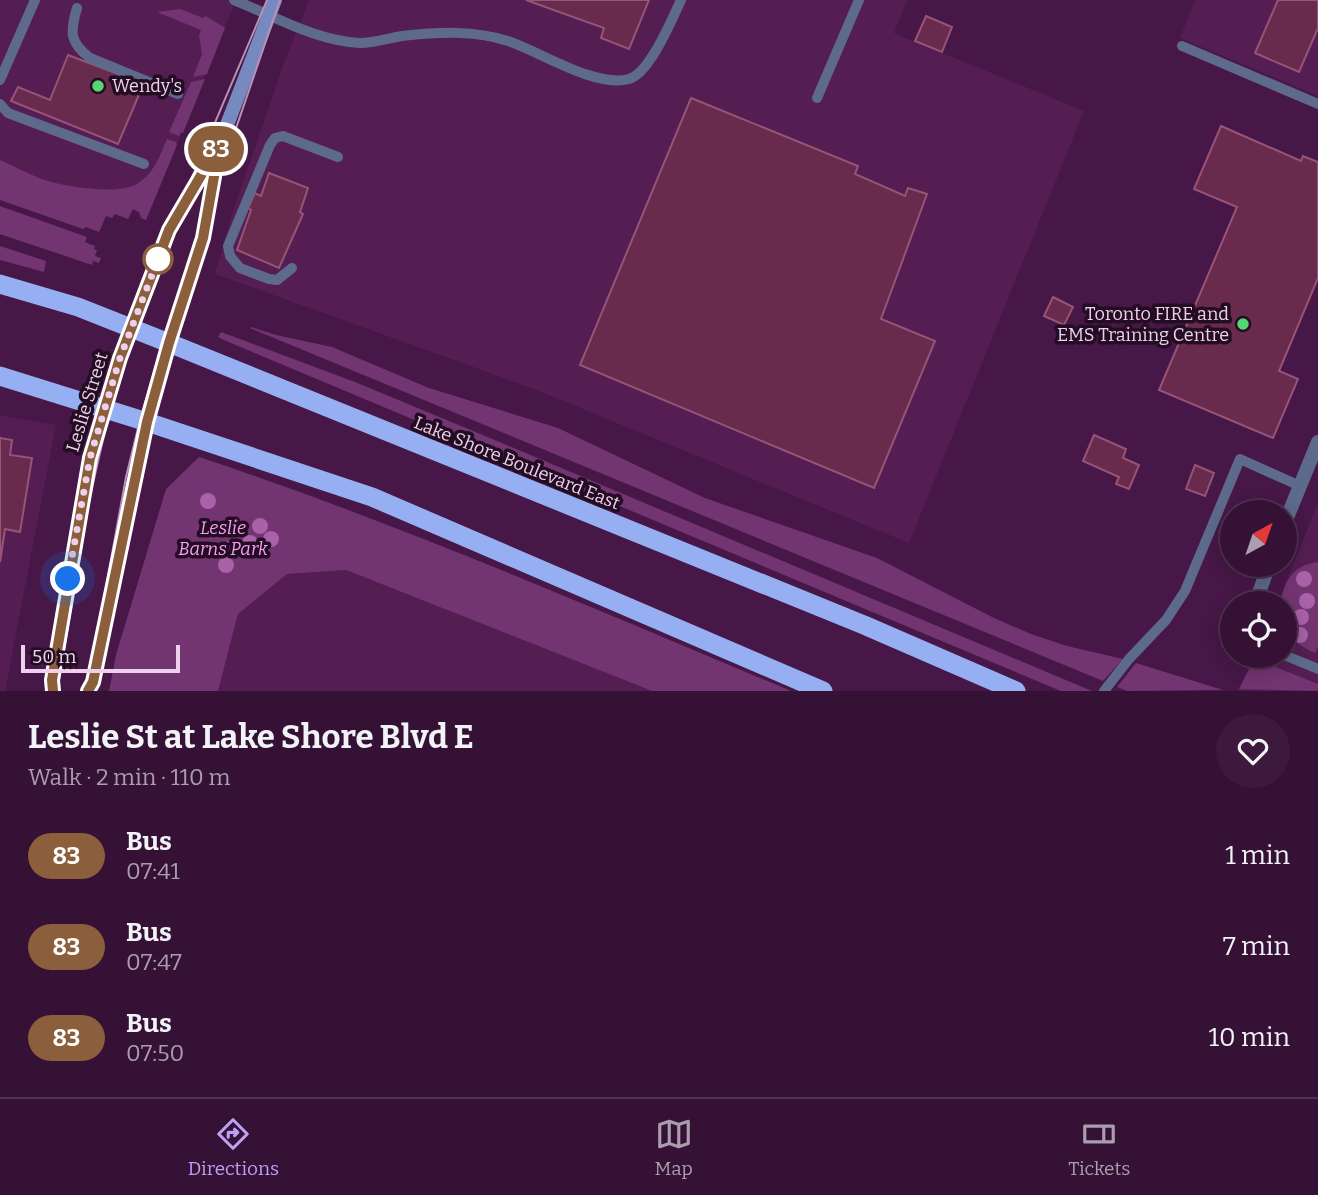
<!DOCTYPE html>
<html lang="en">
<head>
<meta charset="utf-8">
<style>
	:root { --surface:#351135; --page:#3d1a3d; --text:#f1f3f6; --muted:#aa9dad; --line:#4f3150; --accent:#bca0f2 }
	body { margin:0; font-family:Bitter,serif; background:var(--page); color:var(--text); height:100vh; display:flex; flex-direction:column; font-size:26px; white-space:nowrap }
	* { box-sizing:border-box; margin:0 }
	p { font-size:23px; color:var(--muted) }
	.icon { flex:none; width:38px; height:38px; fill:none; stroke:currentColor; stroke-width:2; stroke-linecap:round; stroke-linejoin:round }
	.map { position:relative; height:691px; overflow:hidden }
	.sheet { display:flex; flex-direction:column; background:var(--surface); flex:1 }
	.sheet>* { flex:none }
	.badge { padding:0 14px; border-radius:23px; font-size:24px; line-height:46px }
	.needle { width:46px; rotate:40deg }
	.tools { position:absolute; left:1220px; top:500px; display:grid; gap:14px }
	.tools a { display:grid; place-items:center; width:77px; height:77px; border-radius:50%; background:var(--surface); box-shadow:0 4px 18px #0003,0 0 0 2px var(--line); font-size:35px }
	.scale { position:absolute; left:21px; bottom:18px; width:159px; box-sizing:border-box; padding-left:7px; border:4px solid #eed0ec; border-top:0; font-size:19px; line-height:24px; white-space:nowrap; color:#eed0ec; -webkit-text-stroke:5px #220d22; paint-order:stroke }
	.you { position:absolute; width:35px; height:35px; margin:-18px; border:5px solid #fff; border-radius:50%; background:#1a73e8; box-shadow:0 0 0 10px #1a73e833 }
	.map>.badge { position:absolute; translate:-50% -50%; box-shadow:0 0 0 4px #fff }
	.round { display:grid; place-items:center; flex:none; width:74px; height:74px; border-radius:37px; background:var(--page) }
	.overview { display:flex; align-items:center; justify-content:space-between; height:119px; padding:0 28px }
	h1 { font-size:33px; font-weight:700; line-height:52px }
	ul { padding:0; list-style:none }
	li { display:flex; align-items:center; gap:21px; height:91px; padding:0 28px }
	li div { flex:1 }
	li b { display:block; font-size:26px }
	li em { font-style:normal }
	li .badge { min-width:77px; font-weight:700; text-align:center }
	.tabs { display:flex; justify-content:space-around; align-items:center; height:98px; border-top:2px solid var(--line); background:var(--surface); font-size:19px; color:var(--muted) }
	.tabs a { display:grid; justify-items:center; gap:4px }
	.tabs .on { color:var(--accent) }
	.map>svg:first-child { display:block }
	.built { fill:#541e53 }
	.green { fill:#733472 }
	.building { fill:#682a4d; stroke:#975477; stroke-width:2 }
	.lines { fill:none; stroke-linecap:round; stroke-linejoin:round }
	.service { stroke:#5d6a8b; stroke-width:10 }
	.minor { stroke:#5d6a8b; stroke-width:14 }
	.tertiary { stroke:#5d6a8b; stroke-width:14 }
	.secondary { stroke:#768ac0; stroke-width:14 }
	.trunk { stroke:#96aff2; stroke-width:19 }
	.tram { stroke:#b692b5; stroke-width:2 }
	.tree { fill:#a961a7 }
	.line-casing { stroke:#fff; stroke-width:16 }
	.line { stroke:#8b5e3c; stroke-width:10 }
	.walk { stroke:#eed0ec; stroke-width:7; stroke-dasharray:0 12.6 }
	.poi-dot { fill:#54d672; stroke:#220d22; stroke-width:2.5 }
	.stop-dot { fill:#fff; stroke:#8b5e3c; stroke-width:3.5 }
	.labels { text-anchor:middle; stroke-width:7; stroke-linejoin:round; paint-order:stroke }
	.poi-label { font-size:18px; fill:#eed0ec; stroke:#220d22; text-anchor:start }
	.street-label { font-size:18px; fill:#eed0ec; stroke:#220d22 }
	.park-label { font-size:18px; font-style:italic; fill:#f99ef5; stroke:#220d22 }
</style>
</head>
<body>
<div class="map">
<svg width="1318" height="691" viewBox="0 0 1318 691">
	<rect width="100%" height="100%" fill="#471747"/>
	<path class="built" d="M 0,0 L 236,0 L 146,220 L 141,218 L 139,212 L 133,209 L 128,219 L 115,214 L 112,218 L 106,216 L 99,232 L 86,227 L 83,229 L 0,200 Z
		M 309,0 L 907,0 L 894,33 L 1084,111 L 909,543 L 534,389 L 215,274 L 235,205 L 284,63 Z
		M 1195,0 L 1318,0 L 1318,96 L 1180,38 Z
		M 0,415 L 56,425 L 5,691 L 0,691 Z
		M 1318,503 L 1318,691 L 1242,691 L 1239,689 L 1248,671 L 1259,656 L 1284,656 L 1284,604 L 1281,604 L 1281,601 L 1283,590 Z
		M 346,570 L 652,691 L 218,691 L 238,614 L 287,574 Z"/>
	<path class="green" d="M 180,9 L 203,18 L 206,16 L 225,28 L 207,74 L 193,77 L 202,54 L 199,36 L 201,30 L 157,12 Z
		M 205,79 L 183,133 L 181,132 L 179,136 L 169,132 L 191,82 Z
		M 167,139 L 176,142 L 177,145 L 146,220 L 141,218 L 139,212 L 133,209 L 128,219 L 115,214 L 112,218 L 106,216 L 99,232 L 86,227 L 83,229 L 0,200 L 0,160 C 16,167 34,177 51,182 C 71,187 119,195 137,184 C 154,174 160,155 167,139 Z
		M 0,206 L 87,237 L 85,242 L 95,246 L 94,249 L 97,250 L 95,256 L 101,258 L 99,263 L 93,261 L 92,265 L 0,234 Z
		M 0,246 L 46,261 L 44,272 L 0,260 Z
		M 251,327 L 276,335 L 332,347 L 429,388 L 558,428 L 705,498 L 877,558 L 994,618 L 1031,634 L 1067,646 L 1123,659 L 1103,681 L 250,328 Z
		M 221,332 L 355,382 L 478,433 L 1092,691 L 1061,691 L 226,341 L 218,337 Z
		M 199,457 C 401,524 595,609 791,691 L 652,691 L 346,570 L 287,574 L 238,614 L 218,691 L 109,691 L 116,655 L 166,489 Z
		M 1318,562 L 1318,647 L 1315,653 C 1290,642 1284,630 1284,604 L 1281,604 L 1281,601 C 1285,579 1294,565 1318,562 Z
		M 1256,659 L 1318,684 L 1318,691 L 1239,689 L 1248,671 Z
		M 1136,663 L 1223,690 L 1127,691 L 1117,687 Z"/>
	<path class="building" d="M 526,0 L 649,0 L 629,49 L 601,38 L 604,28 Z
		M 1278,0 L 1318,0 L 1318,28 L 1299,72 L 1255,53 Z
		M 926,16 L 952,27 L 942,52 L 915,41 Z
		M 68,55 L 123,76 L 121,81 L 141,90 L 118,144 L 11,101 L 18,87 L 50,100 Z
		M 691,98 L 858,166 L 855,174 L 905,196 L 908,188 L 927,194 L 881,319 L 935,341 L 874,488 L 580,365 Z
		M 1221,126 L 1301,161 L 1303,156 L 1318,162 L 1318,278 L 1279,371 L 1298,379 L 1273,438 L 1159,390 L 1237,207 L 1194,189 Z
		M 269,173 L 308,188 L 300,212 L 303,214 L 279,268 L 237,250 L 251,210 L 248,208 L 255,193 L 261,196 Z
		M 1053,297 L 1073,307 L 1064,325 L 1044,316 Z
		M 1094,435 L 1126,449 L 1123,458 L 1139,465 L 1129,489 L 1116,484 L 1119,477 L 1083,461 Z
		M 0,438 L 12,440 L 10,455 L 32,458 L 20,532 L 5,529 L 0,562 Z
		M 1195,465 L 1214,473 L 1205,496 L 1186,489 Z"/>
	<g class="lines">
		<path class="service" d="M 234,0 C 274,16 316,41 360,43 C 374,43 389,38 402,36 C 438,32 474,30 508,41 C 541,52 595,88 629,79 C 650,73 672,19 681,0
			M 77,8 C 70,32 69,42 90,58 L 178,94
			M 1182,46 L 1318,104
			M 0,80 L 35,0
			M 817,98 L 859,0
			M 0,104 L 8,113 L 144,164
			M 292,268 L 277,280 L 269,279 L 240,268 L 230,256 L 228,246 L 270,145 L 275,138 L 283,136 L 338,157
			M 1284,655 L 1318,669
			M 1104,691 L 1129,659 L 1166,620 L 1185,591 L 1240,459 L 1300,486"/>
		<path class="minor" d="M 1284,525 L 1318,442
			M 1255,604 L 1269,565"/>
		<path class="tertiary" d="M 147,422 L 169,343"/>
		<path class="secondary" d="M 169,343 L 203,238 L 218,154
			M 53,691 L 53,680 L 90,458 L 120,358 L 169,230 L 220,143 L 275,0
			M 88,691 L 93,683 L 147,422"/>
		<path class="trunk" d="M 0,284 L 78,307 L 169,343 L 864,625 L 1016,691
			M 0,376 L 147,422 L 372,497 L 823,691"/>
		<path class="tram" d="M 56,691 C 74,586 89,482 119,380 C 157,249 215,125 267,0
			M 87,691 L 126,477 L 140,420 L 163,341 L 280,0"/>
	</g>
	<g class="tree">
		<circle cx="208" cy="501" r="8"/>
		<circle cx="260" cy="526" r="8"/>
		<circle cx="271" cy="539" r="8"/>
		<circle cx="250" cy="543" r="8"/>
		<circle cx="230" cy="549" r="8"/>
		<circle cx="226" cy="565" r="8"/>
		<circle cx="1304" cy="579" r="8"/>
		<circle cx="1307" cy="601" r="8"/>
		<circle cx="1301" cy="617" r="8"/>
		<circle cx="1300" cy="635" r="8"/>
	</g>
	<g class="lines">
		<g class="line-casing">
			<path id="line" d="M 53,691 L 52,680 L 90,458 L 120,358 L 169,230 L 220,143 L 203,238 L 169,343 L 147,422 L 93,682 L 88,691"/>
		</g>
		<use href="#line" class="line"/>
		<path class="walk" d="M 68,579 L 90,458 L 120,358 L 162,249 L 158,259"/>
	</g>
	<g class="poi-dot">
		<circle cx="98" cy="86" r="7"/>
		<circle cx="1243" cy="324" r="7"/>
	</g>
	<circle class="stop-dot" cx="158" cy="259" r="14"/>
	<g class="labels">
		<g class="poi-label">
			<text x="112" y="92">Wendy's</text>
			<text x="1229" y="320" text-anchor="end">Toronto FIRE and<tspan x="1229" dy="21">EMS Training Centre</tspan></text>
		</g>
		<g class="street-label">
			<text transform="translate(87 402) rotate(-73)" y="6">Leslie Street</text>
			<text transform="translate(517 463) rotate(22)" y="6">Lake Shore Boulevard East</text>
		</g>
		<g class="park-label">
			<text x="223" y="534">Leslie<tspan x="223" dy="21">Barns Park</tspan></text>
		</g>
	</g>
</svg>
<div class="tools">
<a><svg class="needle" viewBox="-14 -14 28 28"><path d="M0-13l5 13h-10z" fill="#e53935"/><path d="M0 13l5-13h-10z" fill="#aa9dad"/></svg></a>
<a><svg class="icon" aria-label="locate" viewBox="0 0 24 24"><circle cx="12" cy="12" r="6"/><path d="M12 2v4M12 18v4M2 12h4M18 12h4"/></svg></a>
</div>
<div class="scale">50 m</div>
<div class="you" style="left:68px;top:579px"></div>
<b class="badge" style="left:216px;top:149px;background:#8b5e3c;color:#fff">83</b>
</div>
<section class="sheet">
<div class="overview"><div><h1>Leslie St at Lake Shore Blvd E</h1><p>Walk · 2 min · 110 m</p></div><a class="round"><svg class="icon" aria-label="heart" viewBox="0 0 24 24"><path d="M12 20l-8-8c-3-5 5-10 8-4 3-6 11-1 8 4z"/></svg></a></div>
<ul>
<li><span class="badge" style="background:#8b5e3c;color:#fff">83</span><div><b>Bus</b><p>07:41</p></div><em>1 min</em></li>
<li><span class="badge" style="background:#8b5e3c;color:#fff">83</span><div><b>Bus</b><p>07:47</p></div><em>7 min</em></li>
<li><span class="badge" style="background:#8b5e3c;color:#fff">83</span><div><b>Bus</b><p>07:50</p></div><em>10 min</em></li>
</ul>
</section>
<nav class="tabs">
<a class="on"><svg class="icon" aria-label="directions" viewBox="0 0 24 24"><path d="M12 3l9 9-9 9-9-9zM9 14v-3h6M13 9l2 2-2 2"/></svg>Directions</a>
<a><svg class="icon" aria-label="map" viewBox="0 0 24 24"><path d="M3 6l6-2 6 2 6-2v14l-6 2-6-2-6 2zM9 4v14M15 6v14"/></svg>Map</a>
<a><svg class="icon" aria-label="tickets" viewBox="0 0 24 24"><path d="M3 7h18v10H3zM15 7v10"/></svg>Tickets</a>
</nav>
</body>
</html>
